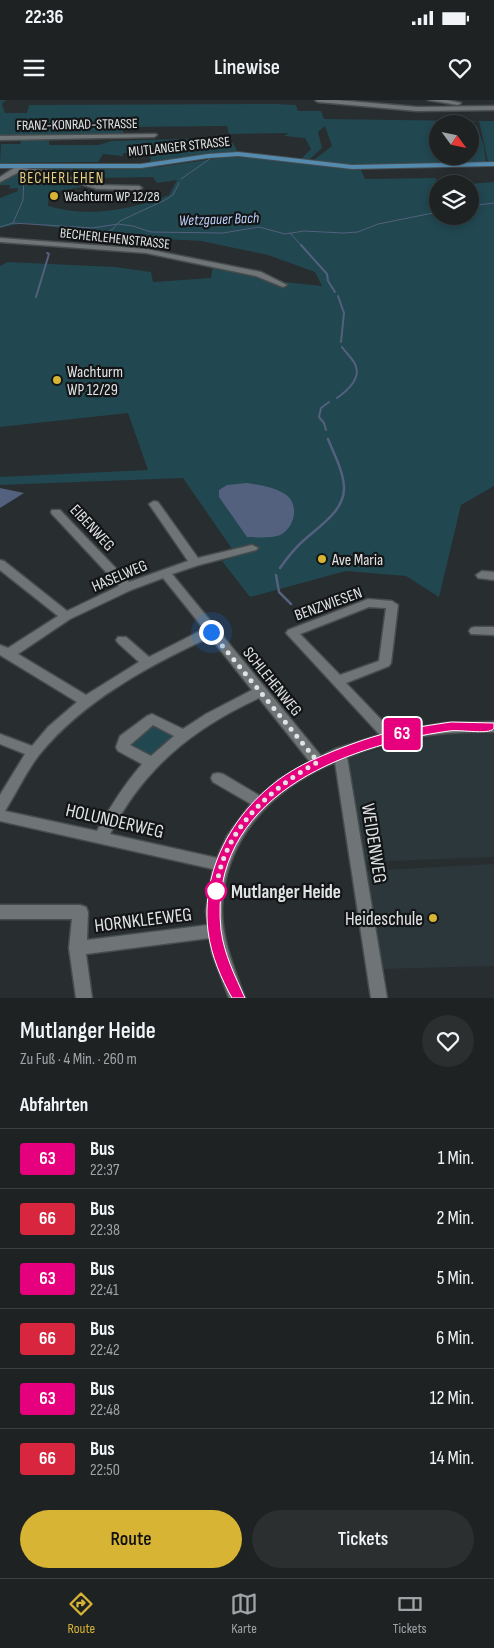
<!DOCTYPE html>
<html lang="de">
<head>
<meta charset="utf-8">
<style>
	:root { --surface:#1e2223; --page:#2b2f30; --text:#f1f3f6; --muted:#a1a4a6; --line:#3c3f41; --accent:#d7b434 }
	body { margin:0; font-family:"Sofia Sans Condensed",sans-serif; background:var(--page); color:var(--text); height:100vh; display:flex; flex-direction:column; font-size:19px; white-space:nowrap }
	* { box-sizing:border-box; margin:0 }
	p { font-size:16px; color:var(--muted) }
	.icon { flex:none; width:28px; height:28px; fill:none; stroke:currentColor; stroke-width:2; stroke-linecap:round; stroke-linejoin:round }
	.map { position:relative; height:898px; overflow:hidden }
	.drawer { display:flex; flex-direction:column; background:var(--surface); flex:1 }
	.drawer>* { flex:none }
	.badge { padding:0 10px; border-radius:4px; font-size:18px; line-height:32px }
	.needle { width:32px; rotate:123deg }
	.buttons { position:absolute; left:429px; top:15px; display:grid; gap:10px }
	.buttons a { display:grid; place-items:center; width:50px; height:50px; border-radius:50%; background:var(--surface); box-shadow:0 2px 8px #0003,0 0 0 1px var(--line); font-size:25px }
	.you { position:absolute; width:25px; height:25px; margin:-12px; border:4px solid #fff; border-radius:50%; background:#1a73e8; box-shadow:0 0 0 8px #1a73e833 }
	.map>.badge { position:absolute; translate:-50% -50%; box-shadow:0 0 0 2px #fff }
	h2 { padding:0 20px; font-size:19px; line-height:45px }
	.round { display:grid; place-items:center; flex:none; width:52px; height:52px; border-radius:26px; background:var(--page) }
	.overview { display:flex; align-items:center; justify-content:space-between; height:85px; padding:0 20px }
	h1 { font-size:24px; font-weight:600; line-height:38px }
	.button { display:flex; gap:10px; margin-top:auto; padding:10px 20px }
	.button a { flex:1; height:58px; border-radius:30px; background:var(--accent); color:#111; font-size:20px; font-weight:600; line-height:58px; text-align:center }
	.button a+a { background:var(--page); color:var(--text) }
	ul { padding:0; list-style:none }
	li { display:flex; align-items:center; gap:15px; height:60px; padding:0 20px; border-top:1px solid var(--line) }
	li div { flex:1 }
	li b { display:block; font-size:19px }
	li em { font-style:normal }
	li .badge { min-width:55px; font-weight:700; text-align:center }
	.status { display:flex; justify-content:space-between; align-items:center; height:35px; padding:0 25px; background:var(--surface); direction:ltr }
	.status svg { height:14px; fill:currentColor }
	header { display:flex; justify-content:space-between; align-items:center; height:65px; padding:0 20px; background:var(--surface); font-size:22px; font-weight:600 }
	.tab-bar { display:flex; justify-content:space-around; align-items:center; height:70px; border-top:1px solid var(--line); background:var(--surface); font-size:14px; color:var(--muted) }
	.tab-bar a { display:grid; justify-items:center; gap:2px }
	.tab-bar .current { color:var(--accent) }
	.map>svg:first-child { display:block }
	.built { fill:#2b373b }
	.green { fill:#214750; fill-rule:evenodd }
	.water { fill:#53607e }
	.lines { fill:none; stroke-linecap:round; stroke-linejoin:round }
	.stream-far2 { stroke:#53607e; stroke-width:1 }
	.stream-far1 { stroke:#53607e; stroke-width:2 }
	.stream { stroke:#53607e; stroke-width:2.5 }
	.minor-casing { stroke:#474c4d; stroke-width:3 }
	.major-casing { stroke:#474c4d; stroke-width:2 }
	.minor { fill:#6f7577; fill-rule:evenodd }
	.major { fill:#538aae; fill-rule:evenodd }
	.line { fill:#e6007e; stroke:#fff }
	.walk { stroke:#e1e4e5; stroke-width:5; stroke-dasharray:0 9 }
	.poi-dot { fill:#d7b434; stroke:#131516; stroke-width:2 }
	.stop-dot { fill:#fff; stroke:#e6007e; stroke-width:2.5 }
	.labels { text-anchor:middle; stroke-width:4.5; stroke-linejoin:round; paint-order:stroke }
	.far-street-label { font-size:14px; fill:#e1e4e5; stroke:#131516 }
	.far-poi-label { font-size:14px; fill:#e1e4e5; stroke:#131516; text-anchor:start }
	.far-neighbourhood-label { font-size:15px; letter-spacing:1px; fill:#e6cf82; stroke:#131516 }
	.far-water-label { font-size:15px; font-style:italic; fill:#bfd2fd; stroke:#131516 }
	.poi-label { font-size:16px; fill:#e1e4e5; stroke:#131516; text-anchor:start }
	.street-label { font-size:16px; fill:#e1e4e5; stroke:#131516 }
	.near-street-label { font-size:19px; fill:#e1e4e5; stroke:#131516 }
	.near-stop-label { font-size:19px; font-weight:bold; fill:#e1e4e5; stroke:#131516; text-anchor:start }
	.near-poi-label { font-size:19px; fill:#e1e4e5; stroke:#131516; text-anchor:end }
</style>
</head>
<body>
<div class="status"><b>22:36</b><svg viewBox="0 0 49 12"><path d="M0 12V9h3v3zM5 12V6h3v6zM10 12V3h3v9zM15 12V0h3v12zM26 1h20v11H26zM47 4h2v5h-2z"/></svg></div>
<header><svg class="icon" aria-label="menu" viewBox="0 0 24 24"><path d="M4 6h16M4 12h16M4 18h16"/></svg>Linewise<svg class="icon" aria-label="heart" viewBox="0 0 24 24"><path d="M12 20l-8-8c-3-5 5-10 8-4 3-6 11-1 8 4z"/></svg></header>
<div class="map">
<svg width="494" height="898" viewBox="0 0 494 898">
	<rect width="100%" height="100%" fill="#282d2f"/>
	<path class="built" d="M 452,632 L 494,634 L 494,757 L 363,762 L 346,657 Z
		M 494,764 L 494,866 L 381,869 L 364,771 Z"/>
	<path class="green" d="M 0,0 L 6,0 L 2,4 L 5,13 L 27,13 L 29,5 L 276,4 L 296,5 L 298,11 L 321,11 L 324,19 L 475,21 L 470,26 L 477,26 L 484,46 L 486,63 L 365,67 L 311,62 L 332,46 L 325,26 L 318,32 L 322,48 L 309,60 L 303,60 L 302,58 L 311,49 L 305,38 L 284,36 L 289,33 L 229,34 L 227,26 L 124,27 L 123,35 L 0,37 ZM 438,24 L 470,24 L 470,56 L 438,56 Z
		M 479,21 L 494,21 L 494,63 L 488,62 Z
		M 23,38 L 49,38 L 49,45 L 99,45 L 111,41 L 215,38 L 218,44 L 233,43 L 238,52 L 207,54 L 150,63 L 151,59 L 148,53 L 123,53 L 123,56 L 103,54 L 98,62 L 0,63 L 1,44 L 20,44 Z
		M 227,57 C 272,56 316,68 361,70 L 365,79 L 436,78 L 438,116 L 470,116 L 470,84 L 467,84 L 494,82 L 494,386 L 461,405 L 439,497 L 406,476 L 346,471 L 250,497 L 222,461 L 237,456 L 183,378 L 0,385 L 0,377 L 148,370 L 128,313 L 0,327 L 0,166 L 8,162 L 115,167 L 151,172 L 153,182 L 211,178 L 213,164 L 260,172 L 285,182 L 322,186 L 315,172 L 268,155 L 201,141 L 128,137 L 23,123 L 0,128 L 0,98 L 18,91 L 17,88 L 9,89 L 10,85 L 0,85 L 0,81 L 16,73 L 26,73 L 40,79 L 65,81 L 82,87 L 49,93 L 48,106 C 91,118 128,110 169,95 L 177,80 L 157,83 L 153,77 L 99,78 L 78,70 L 62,70 L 59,73 L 23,68 L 158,67 Z
		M 153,625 L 173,636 L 152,656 L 132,646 Z"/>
	<path class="water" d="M 247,383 C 260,385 274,387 285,394 C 299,403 296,425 282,434 C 273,439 257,437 247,437 L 219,397 L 219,390 L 227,385 Z
		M 0,388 L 24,393 L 0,408 Z"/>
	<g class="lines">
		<path class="stream-far2" d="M 181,79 L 211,58
			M 470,106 L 494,103
			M 13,123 L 23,100 L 24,76
			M 0,127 L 13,123 L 92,128 L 118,124 L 133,126 L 151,132 L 223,133 L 259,127 L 285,134 L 304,131 L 343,133 L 358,132 L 378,124 L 438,112
			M 290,133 L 302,146
			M 80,139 L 105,133 L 113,129 L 120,121 L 165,100 L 173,95 L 179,83"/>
		<path class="stream-far1" d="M 301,145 L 327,174 L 328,181 L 335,192
			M 338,196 L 344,213 L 341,242
			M 36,197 L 49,154 L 47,153
			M 337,298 C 347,291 362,278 355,264 C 352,258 346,253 342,247
			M 326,330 L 324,323 L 319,317 L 321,308 L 329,302"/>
		<path class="stream" d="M 280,468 C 287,458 294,449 303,441 C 318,427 345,411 344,387 C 343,370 334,354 328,339
			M 276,475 L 279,492 L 291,504"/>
		<g class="minor-casing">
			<path id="minor" d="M 315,0 L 337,0 L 417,7 L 494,6 L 494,10 L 417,11 L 318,2 Z
				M 428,0 L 447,0 L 461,3 L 458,5 Z
				M 156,34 L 157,35 L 154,37 L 0,40 L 0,36 Z
				M 20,64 L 23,66 L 22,68 L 51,71 L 97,85 L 139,86 L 142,88 L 139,90 L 97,89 L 50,75 L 19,72 L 0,82 L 0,77 Z
				M 0,138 L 146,149 L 261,172 L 287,185 L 283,187 L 256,176 L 146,153 L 0,142 Z
				M 154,401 L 158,402 L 198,458 L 252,445 L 258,448 L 256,450 L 199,465 L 172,474 L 321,656 L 335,649 L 380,635 L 286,533 L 288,530 L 368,499 L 392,501 L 398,505 L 391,563 L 389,566 L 346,583 L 393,632 L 444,623 L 494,622 L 494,632 C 443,630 395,638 347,657 L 387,898 L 371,898 L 335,662 C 272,688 223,740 222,810 C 222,841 235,870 245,898 L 229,898 L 212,853 L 210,838 L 86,854 L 92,898 L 76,898 L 69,848 L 72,819 L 0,819 L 0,805 L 80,805 L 86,807 L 88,812 L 87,840 L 208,825 L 206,811 L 213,769 L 0,721 L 0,695 L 25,654 L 0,644 L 0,634 L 32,646 L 48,627 L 77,602 L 0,555 L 0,545 L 8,548 L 58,516 L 0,470 L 0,460 L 4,461 L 67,511 L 119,486 L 52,414 L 51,412 L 52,410 L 60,410 L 129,482 L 188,461 L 149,404 ZM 163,478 L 204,529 L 149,557 L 126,537 L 118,537 L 116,540 L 118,543 L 139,562 L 86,595 L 18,554 L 70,519 L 131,490 ZM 369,507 L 386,508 L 379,561 L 340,575 L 300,534 ZM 210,537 L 252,590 L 206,614 L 183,629 L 152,614 L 147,616 L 120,636 L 116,647 L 118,651 L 142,664 C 124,685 110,707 97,731 L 5,711 C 17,692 26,672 39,655 C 84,600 147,567 210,537 ZM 259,598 L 310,662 L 278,680 L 260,696 L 223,674 L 218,673 L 213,674 L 211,678 L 213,682 L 251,704 L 227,736 L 217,758 L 110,734 C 144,668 192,629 259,598 ZM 153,625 L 174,636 L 151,656 L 130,645 Z
				M 482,471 L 494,472 L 494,480 L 478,478 L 476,475 Z
				M 475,527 L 494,527 L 494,535 L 471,534 L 469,531 L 471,528 Z"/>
		</g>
		<g class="major-casing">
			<path id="major" d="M 238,52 L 352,65 L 494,62 L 494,66 L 352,69 L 238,56 L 208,58 L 141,68 L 0,68 L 0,64 L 141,64 L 208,54 Z"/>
		</g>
		<use href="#minor" class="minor"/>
		<use href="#major" class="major"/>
	</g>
	<path class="line" d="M 451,622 L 494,623 L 494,627 C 494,636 460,629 449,631 C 342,646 207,698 221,830 C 224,854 235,876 245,898 L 232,898 C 222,880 211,856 208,831 C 199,757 249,687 315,659 C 337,649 369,637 391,632 C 411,628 431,625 451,622 Z"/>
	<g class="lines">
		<path class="walk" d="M 211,532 L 318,662 C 268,690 222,731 216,791"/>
	</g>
	<g class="poi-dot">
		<circle cx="54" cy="96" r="5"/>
		<circle cx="57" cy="280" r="5"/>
		<circle cx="322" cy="459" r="5"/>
		<circle cx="433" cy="818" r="5"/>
	</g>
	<circle class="stop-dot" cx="216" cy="791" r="10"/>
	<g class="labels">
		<g class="far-street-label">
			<text transform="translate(77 24) rotate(-1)" y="5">FRANZ-KONRAD-STRASSE</text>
			<text transform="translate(179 46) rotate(-6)" y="5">MUTLANGER STRASSE</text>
			<text transform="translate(115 138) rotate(6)" y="5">BECHERLEHENSTRASSE</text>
		</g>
		<g class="far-poi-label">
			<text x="64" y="101">Wachturm WP 12/28</text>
		</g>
		<g class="far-neighbourhood-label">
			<text x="62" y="83">BECHERLEHEN</text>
		</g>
		<g class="far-water-label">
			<text transform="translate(219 119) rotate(-2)" y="5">Wetzgauer Bach</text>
		</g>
		<g class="poi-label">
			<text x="67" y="277">Wachturm<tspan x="67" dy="18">WP 12/29</tspan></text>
			<text x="332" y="465">Ave Maria</text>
		</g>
		<g class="street-label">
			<text transform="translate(93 427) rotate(47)" y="6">EIBENWEG</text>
			<text transform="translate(119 475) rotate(-23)" y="6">HASELWEG</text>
			<text transform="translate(328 503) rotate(-20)" y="6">BENZWIESEN</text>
			<text transform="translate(273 581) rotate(51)" y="6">SCHLEHENWEG</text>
		</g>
		<g class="near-street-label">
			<text transform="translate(115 720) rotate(13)" y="7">HOLUNDERWEG</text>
			<text transform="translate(375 743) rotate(81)" y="7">WEIDENWEG</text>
			<text transform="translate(143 819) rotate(-7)" y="7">HORNKLEEWEG</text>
		</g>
		<g class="near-stop-label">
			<text x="231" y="798">Mutlanger Heide</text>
		</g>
		<g class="near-poi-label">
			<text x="423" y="825">Heideschule</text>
		</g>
	</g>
</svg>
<div class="buttons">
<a><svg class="needle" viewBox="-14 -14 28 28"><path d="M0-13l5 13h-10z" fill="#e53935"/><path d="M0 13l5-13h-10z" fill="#a1a4a6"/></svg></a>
<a><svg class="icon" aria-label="layers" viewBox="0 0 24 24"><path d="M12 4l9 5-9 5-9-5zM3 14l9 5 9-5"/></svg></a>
</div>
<div class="you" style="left:211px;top:532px"></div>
<b class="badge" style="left:402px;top:634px;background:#e6007e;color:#fff">63</b>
</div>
<section class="drawer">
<div class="overview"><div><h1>Mutlanger Heide</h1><p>Zu Fuß · 4 Min. · 260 m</p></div><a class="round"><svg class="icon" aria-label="heart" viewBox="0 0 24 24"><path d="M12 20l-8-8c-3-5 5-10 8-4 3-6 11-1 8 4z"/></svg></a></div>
<h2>Abfahrten</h2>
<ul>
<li><span class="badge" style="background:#e6007e;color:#fff">63</span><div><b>Bus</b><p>22:37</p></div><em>1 Min.</em></li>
<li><span class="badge" style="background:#d7263d;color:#fff">66</span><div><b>Bus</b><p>22:38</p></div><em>2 Min.</em></li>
<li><span class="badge" style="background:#e6007e;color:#fff">63</span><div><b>Bus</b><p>22:41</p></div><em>5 Min.</em></li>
<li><span class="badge" style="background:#d7263d;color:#fff">66</span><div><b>Bus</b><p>22:42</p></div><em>6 Min.</em></li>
<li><span class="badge" style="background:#e6007e;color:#fff">63</span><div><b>Bus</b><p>22:48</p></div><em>12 Min.</em></li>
<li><span class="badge" style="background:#d7263d;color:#fff">66</span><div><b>Bus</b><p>22:50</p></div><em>14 Min.</em></li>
</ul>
<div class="button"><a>Route</a><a>Tickets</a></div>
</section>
<nav class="tab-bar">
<a class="current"><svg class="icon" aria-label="directions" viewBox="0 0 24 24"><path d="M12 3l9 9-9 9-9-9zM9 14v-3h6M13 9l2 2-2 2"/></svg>Route</a>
<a><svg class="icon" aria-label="map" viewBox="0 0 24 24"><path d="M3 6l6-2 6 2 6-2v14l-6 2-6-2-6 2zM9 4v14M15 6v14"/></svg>Karte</a>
<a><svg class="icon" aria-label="tickets" viewBox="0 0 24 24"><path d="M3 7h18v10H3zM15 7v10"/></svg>Tickets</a>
</nav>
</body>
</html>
